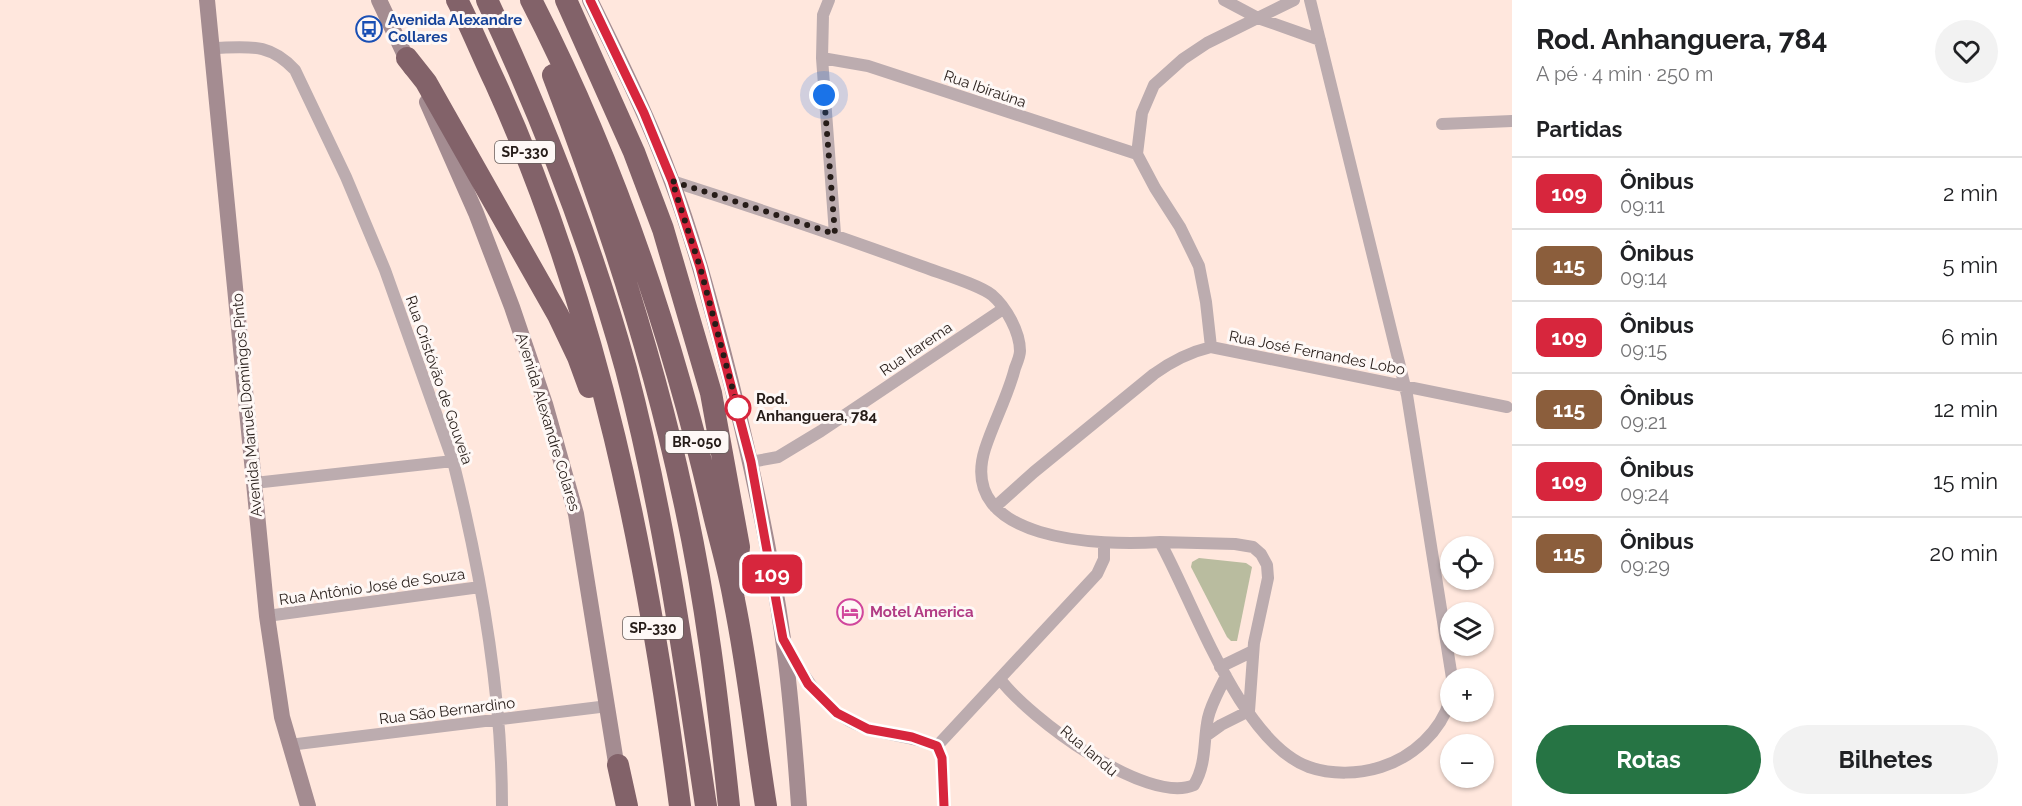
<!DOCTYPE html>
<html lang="pt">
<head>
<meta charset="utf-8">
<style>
	:root { --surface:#fff; --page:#f2f2f2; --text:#202124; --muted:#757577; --line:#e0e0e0; --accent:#267444 }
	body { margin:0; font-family:Raleway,sans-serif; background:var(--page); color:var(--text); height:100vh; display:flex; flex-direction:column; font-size:22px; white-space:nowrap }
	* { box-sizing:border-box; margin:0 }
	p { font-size:20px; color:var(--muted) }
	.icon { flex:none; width:33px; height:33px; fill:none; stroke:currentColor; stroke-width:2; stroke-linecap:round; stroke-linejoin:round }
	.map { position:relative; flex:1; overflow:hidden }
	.panel { display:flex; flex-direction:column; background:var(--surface); width:510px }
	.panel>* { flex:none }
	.badge { padding:0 12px; border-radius:9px; font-size:21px; line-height:39px }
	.controls { position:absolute; left:1440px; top:536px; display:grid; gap:12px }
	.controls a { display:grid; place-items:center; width:54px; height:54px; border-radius:50%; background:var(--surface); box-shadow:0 2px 4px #0004; font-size:30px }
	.you { position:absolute; width:30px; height:30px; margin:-15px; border:4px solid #fff; border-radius:50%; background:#1a73e8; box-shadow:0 0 0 9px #1a73e833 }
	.map>.badge { position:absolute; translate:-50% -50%; box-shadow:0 0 0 3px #fff }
	h2 { padding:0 24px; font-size:22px; line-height:54px }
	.round { display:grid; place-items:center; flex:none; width:63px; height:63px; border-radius:32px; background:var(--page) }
	.head { display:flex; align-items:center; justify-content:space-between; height:102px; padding:0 24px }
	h1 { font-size:28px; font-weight:700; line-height:45px }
	.action { display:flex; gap:12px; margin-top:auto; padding:12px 24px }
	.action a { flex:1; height:69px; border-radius:36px; background:var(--accent); color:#fff; font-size:24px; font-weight:700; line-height:69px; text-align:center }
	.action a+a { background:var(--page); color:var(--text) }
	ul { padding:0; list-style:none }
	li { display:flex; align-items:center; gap:18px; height:72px; padding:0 24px; border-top:2px solid var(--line) }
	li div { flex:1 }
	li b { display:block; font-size:22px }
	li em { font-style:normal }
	li .badge { min-width:66px; font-weight:700; text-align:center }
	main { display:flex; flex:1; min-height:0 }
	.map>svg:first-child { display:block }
	.green { fill:#b9bc9f }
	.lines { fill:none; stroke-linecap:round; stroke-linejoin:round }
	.street { stroke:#bcacaf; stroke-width:12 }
	.secondary { stroke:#a48c91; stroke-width:16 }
	.highway { stroke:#826269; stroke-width:22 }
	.line-casing { stroke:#fff; stroke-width:14 }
	.line { stroke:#d7263d; stroke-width:9 }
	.walk { stroke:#261c18; stroke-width:6; stroke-dasharray:0 10.8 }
	.stop-dot { fill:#fff; stroke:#d7263d; stroke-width:3 }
	.labels { text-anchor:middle; stroke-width:6; stroke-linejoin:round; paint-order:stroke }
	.shield { fill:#fef8f6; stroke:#675e5b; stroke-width:1.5 }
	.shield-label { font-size:14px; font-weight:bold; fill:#261c18 }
	.transit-label { font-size:15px; font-weight:bold; fill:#164399; stroke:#fef8f6; text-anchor:start }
	.street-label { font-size:15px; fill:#261c18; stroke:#fef8f6 }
	.stop-label { font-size:15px; font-weight:bold; fill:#261c18; stroke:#fef8f6; text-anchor:start }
	.hotel-label { font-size:15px; font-weight:bold; fill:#b23c85; stroke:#fef8f6; text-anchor:start }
</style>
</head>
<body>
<main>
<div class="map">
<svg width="1512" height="806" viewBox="0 0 1512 806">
	<rect width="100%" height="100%" fill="#ffe7dd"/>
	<path class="green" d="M 1199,558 L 1246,563 L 1252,567 L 1237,641 L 1231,641 L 1227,637 L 1191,567 L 1192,562 Z"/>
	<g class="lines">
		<path class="street" d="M 829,0 L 823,15 L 822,58 L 835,234
			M 1224,0 L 1258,18 L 1320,40
			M 1310,0 L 1407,395 L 1452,678
			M 213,48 C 249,47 269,42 295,70 L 346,177 L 385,270 L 453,461 C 481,573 502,690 502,806
			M 822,58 L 868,66 L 1137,154
			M 1442,124 L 1512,121
			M 672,181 C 756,208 839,236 921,266 C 939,273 978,284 992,295 C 1006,307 1020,332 1020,351 C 1020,356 1017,363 1015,368 C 1008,396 994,421 985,449 C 956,542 1102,546 1160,542 C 1194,603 1240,742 1309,767 C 1332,775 1359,774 1381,767 C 1413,757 1441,731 1450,700
			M 1211,347 L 1206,302 L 1199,266 L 1180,227 L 1155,188 L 1137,154 L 1142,113 L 1154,85 L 1183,59 L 1207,43 L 1294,0
			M 751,462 L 778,457 L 821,431 L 1003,309
			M 254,483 L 453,461
			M 995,507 L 1034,472 L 1154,374 C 1172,361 1190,352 1211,347 L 1507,407
			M 1160,542 L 1235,544 L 1253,547 L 1261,554 L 1267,565 L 1268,578 L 1254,643 L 1249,711 L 1221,725 L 1207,735
			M 267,616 L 480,587
			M 786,645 C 806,680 827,717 869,729 C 891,736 915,737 937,746 L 942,758 L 944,806
			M 1220,667 L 1253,651
			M 1000,679 C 1028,717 1147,806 1194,785 C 1207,763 1203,741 1208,718 C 1211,704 1220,689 1226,676
			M 289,745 L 608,706
			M 937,746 L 1097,574 L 1104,559 L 1104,543"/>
		<path class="secondary" d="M 207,0 L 267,616 L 282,717 L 308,806
			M 379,0 L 411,68
			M 590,0 C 619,59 649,119 672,182 C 692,235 707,291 722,347 C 747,443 769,540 783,639 C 791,694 795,750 799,806
			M 427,102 L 476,213 L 512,307 L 545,404 L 576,514 L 618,775"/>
		<path class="highway" d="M 457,0 C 471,27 482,55 495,82 C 599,311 648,558 680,806
			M 487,0 C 543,120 591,242 626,369 C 664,513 684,659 706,806
			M 531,0 C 614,161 672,334 713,511 C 720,541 729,570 734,600 C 748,668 755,737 766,806
			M 566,0 L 634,152 L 663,229 L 711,393 L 739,547 L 736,578
			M 407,58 L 426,82 L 558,315 L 578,357 L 589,387
			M 553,75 C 606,213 652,352 683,496 C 706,598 718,702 729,806
			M 618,765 L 627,806"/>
	</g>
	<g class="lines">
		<g class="line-casing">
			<path id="line" d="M 590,0 L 644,113 L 672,181 L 700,267 L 751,462 L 783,639 L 808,684 L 837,713 L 868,729 L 912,737 L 937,746 L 942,758 L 944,806"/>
		</g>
		<use href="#line" class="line"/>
		<path class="walk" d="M 738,408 L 739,413 L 700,267 L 672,181 L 835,234 L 824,95"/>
	</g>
	<defs>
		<g id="bus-ring" transform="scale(1.35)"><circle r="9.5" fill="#fef8f6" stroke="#1a4fb4" stroke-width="1.5"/><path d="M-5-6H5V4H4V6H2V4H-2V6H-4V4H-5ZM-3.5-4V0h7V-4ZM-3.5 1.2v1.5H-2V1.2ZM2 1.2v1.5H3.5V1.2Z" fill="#1a4fb4"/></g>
		<g id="hotel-ring" transform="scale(1.35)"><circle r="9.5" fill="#fef8f6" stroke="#d1479c" stroke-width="1.5"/><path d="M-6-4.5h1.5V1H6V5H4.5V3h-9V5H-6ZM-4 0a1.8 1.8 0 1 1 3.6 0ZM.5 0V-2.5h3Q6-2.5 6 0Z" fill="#d1479c"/></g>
	</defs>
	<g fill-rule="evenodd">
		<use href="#bus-ring" x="369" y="29"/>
		<use href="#hotel-ring" x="850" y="612"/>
	</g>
	<circle class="stop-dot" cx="738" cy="408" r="12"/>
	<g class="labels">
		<g class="shield">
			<rect x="495" y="141" width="60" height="22" rx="4.5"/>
			<rect x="665.5" y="431" width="63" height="22" rx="4.5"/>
			<rect x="623" y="617" width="60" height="22" rx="4.5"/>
		</g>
		<g class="shield-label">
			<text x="525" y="157">SP-330</text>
			<text x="697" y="447">BR-050</text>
			<text x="653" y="633">SP-330</text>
		</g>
		<g class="transit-label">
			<text x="388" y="25">Avenida Alexandre<tspan x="388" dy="17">Collares</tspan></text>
		</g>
		<g class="street-label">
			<text transform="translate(985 89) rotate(19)" y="5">Rua Ibiraúna</text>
			<text transform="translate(916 349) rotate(-34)" y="5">Rua Itarema</text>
			<text transform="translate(1317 353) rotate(11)" y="5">Rua José Fernandes Lobo</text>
			<text transform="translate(439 380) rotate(71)" y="5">Rua Cristóvão de Gouveia</text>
			<text transform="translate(247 405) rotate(-95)" y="5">Avenida Manuel Domingos Pinto</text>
			<text transform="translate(548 422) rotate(73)" y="5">Avenida Alexandre Colares</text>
			<text transform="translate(372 587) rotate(-8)" y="5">Rua Antônio José de Souza</text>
			<text transform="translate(447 711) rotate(-7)" y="5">Rua São Bernardino</text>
			<text transform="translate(1089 751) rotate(40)" y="5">Rua Iandu</text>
		</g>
		<g class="stop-label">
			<text x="756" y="404">Rod.<tspan x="756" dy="17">Anhanguera, 784</tspan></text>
		</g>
		<g class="hotel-label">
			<text x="870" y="617">Motel America</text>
		</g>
	</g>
</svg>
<div class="controls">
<a><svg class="icon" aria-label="locate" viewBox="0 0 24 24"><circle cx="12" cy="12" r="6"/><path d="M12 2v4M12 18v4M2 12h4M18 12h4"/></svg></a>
<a><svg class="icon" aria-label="layers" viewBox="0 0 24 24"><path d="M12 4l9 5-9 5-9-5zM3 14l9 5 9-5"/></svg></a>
<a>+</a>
<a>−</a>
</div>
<div class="you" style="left:824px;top:95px"></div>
<b class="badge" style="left:772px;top:574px;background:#d7263d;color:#fff">109</b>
</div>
<section class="panel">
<div class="head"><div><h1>Rod. Anhanguera, 784</h1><p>A pé · 4 min · 250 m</p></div><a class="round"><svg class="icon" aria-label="heart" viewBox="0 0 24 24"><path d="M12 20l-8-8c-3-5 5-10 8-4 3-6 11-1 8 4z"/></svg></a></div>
<h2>Partidas</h2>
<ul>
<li><span class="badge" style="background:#d7263d;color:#fff">109</span><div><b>Ônibus</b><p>09:11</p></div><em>2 min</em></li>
<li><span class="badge" style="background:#8b5e3c;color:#fff">115</span><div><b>Ônibus</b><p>09:14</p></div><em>5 min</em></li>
<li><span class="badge" style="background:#d7263d;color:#fff">109</span><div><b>Ônibus</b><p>09:15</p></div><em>6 min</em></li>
<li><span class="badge" style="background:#8b5e3c;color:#fff">115</span><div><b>Ônibus</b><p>09:21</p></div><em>12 min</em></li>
<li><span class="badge" style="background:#d7263d;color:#fff">109</span><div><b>Ônibus</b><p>09:24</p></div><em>15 min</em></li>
<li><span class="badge" style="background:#8b5e3c;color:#fff">115</span><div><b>Ônibus</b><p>09:29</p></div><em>20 min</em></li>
</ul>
<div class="action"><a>Rotas</a><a>Bilhetes</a></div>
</section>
</main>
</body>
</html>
